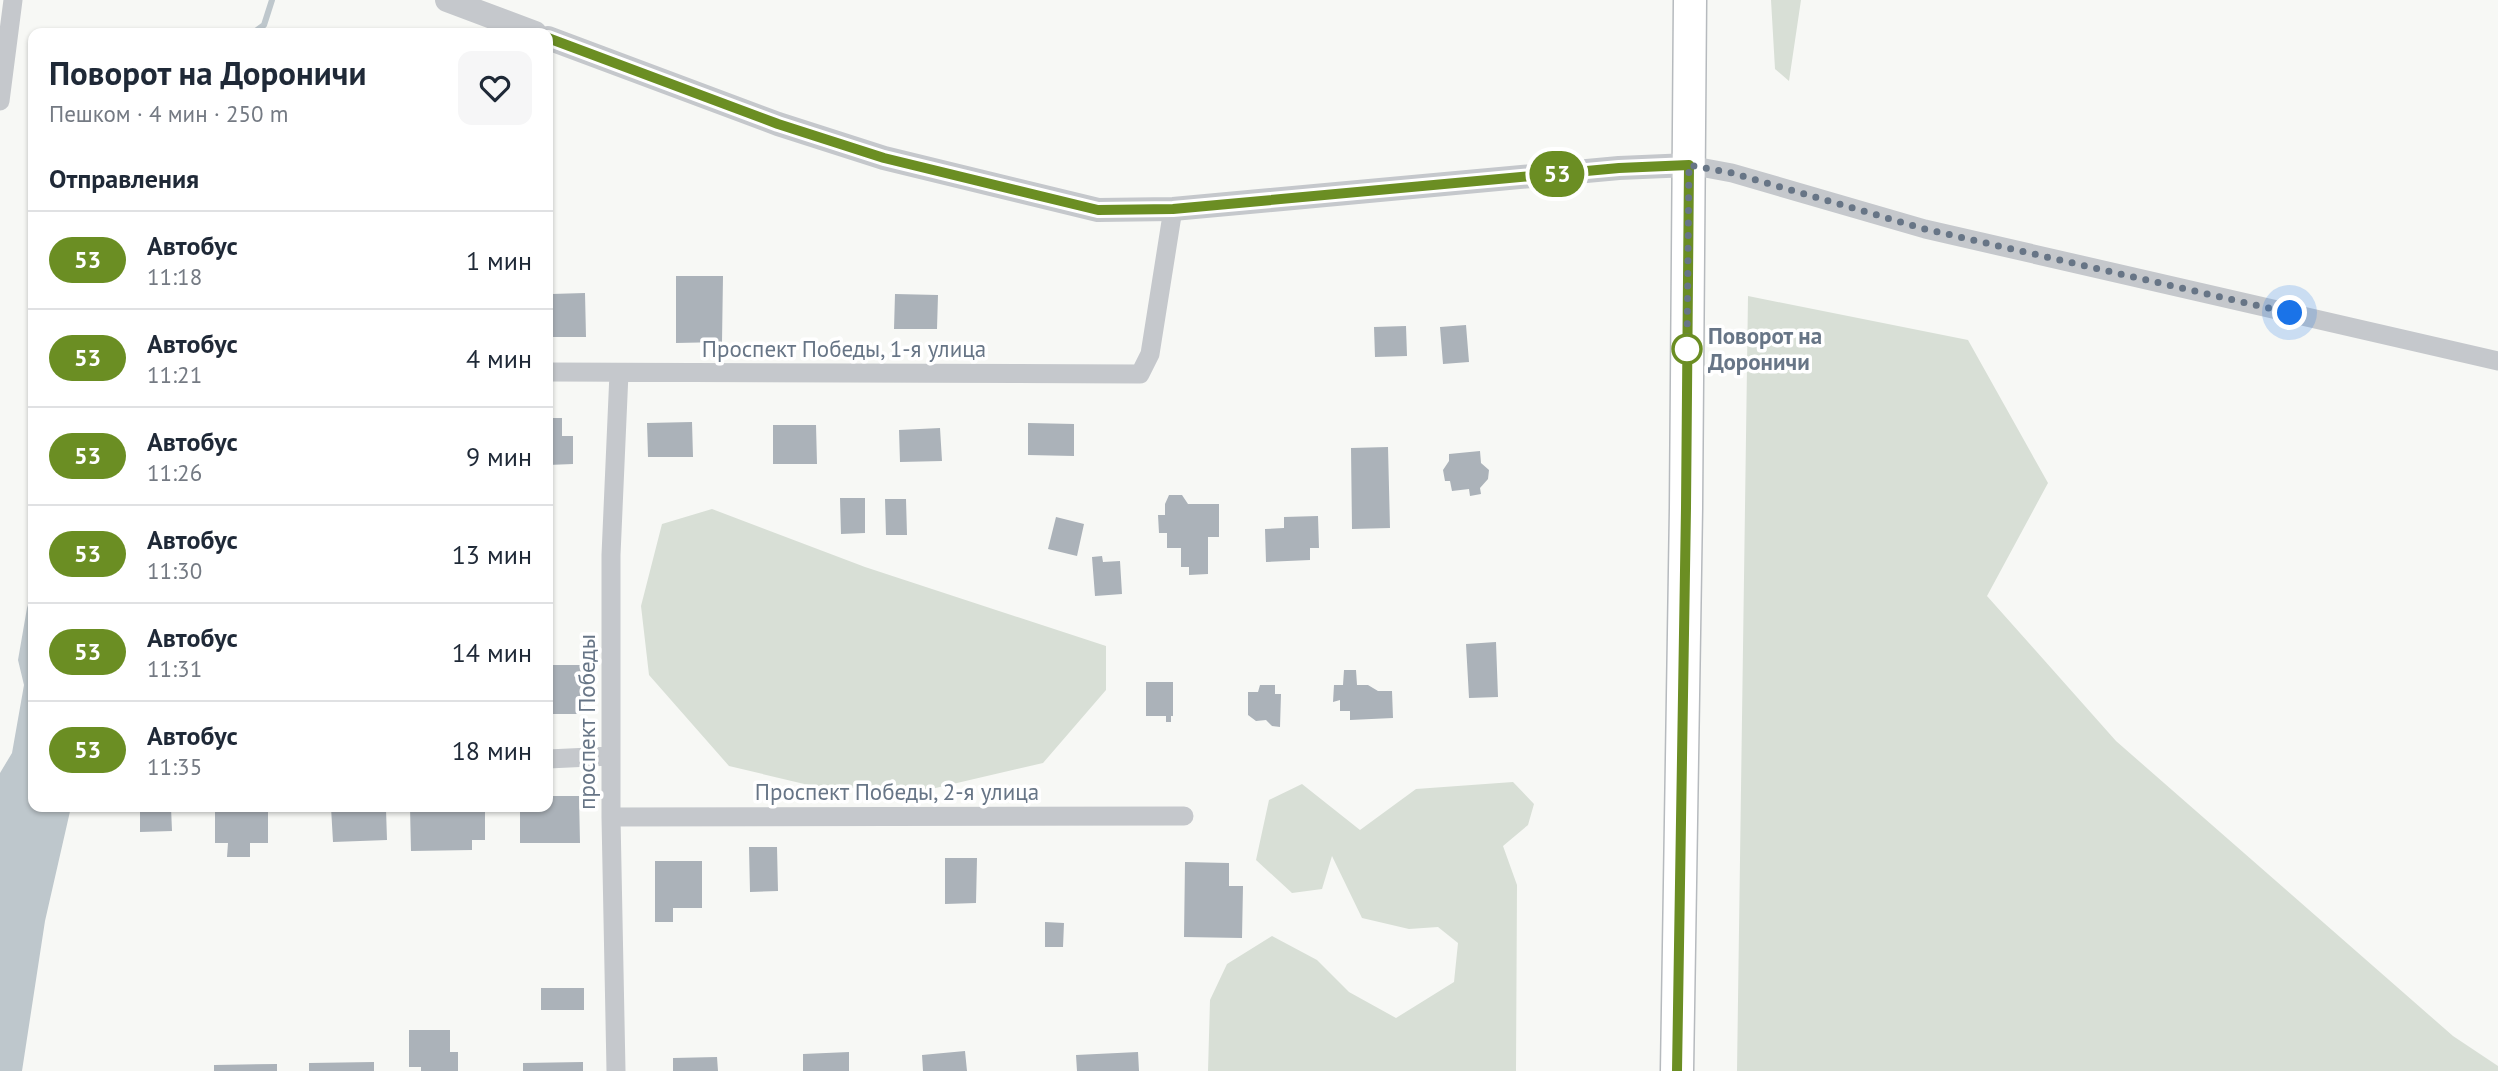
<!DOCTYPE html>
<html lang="ru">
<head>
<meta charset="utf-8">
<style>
	:root { --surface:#fff; --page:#f6f6f7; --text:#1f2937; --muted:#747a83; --line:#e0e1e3 }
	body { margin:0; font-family:"PT Sans",sans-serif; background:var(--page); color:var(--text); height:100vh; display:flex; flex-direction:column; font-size:26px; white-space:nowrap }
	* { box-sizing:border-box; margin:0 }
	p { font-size:23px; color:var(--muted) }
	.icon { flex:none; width:38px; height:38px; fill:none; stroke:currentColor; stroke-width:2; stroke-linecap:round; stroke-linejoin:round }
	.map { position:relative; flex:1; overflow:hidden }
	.details { position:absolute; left:28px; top:28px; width:525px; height:784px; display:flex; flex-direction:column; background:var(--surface); border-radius:14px; box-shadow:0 2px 5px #0004 }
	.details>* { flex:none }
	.badge { padding:0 14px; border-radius:23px; font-size:24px; line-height:46px }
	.you { position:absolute; width:35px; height:35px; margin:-18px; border:5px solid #fff; border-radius:50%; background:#1a73e8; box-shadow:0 0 0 10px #1a73e833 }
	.map>.badge { position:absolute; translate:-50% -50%; box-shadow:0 0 0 4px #fff }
	h2 { padding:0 21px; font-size:26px; line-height:63px }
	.round { display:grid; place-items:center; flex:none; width:74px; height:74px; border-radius:14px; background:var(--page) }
	.headline { display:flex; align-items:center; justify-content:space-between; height:119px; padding:0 21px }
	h1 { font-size:33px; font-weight:700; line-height:52px }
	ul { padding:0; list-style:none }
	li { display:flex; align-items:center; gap:21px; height:98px; padding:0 21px; border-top:2px solid var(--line) }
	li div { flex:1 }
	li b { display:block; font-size:26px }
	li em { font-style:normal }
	li .badge { min-width:77px; font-weight:700; text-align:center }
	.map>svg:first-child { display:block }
	.green { fill:#d8dfd6 }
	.water { fill:#bec7cc }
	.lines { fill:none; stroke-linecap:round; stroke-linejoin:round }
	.stream { stroke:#bec7cc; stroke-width:6 }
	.building { fill:#abb2b9 }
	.primary-casing { stroke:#b6babe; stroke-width:35 }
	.minor { stroke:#c5c8cc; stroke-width:19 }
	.tertiary { stroke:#c5c8cc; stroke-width:24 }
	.primary { stroke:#fff; stroke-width:32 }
	.line-casing { stroke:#fff; stroke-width:16 }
	.line { stroke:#6b8e23; stroke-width:10 }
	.walk { stroke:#677586; stroke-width:7; stroke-dasharray:0 12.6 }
	.stop-dot { fill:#fff; stroke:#6b8e23; stroke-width:3.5 }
	.labels { text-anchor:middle; stroke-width:7; stroke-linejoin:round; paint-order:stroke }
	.stop-label { font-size:23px; font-weight:bold; fill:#677586; stroke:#fff; text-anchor:start }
	.street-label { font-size:23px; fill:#677586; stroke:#fff }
</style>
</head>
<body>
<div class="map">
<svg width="2498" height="1071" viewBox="0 0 2498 1071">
	<rect width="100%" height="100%" fill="#f7f8f5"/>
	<path class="green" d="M 1771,0 L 1801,0 L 1789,81 L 1775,69 Z
		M 1748,296 L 1968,340 L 2048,483 L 1987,596 L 2116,741 L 2453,1036 L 2498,1066 L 2498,1071 L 1737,1071 Z
		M 712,509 L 865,567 L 1106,646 L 1106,690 L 1043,763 L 927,790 L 817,787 L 729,766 L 649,675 L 641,606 L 662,524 Z
		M 1513,782 L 1534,804 L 1528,825 L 1503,846 L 1517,885 L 1516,1071 L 1208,1071 L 1210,1000 L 1227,964 L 1272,936 L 1317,960 L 1349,992 L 1396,1018 L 1454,982 L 1458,943 L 1438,927 L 1409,929 L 1362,918 L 1332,856 L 1322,889 L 1292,893 L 1256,860 L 1269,800 L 1302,784 L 1360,830 L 1416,789 Z"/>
	<path class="water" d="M 33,590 L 33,807 L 71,807 L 45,921 L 22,1071 L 0,1071 L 0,773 L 12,753 L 24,685 L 18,660 L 27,608 Z"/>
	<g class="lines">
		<path class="stream" d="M 253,33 L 264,25 L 272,0"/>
	</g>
	<path class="building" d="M 548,267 L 551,267 L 551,294 L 585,293 L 586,337 L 548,337 Z
		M 676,276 L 723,276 L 722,342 L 676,343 Z
		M 895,294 L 938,295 L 937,329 L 894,329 Z
		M 1466,325 L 1469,362 L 1443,364 L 1440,327 Z
		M 1406,326 L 1407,356 L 1375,357 L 1374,327 Z
		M 548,418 L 562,418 L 562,436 L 573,436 L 573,464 L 548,465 Z
		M 692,422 L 693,457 L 648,457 L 647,423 Z
		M 1028,423 L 1074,424 L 1074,456 L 1028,455 Z
		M 773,425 L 816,425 L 817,464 L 773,464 Z
		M 940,428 L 942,461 L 900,462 L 899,430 Z
		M 1388,447 L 1390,528 L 1352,529 L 1351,448 Z
		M 1480,451 L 1481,463 L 1489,470 L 1488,479 L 1480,488 L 1481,494 L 1470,496 L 1469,489 L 1452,491 L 1450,481 L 1445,481 L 1443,470 L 1449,461 L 1449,454 Z
		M 1169,495 L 1182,495 L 1188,504 L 1219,504 L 1219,537 L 1208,537 L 1208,574 L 1189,575 L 1189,567 L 1181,567 L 1181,548 L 1167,548 L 1167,533 L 1159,533 L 1158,515 L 1165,515 L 1165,504 Z
		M 840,498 L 865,498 L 865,533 L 841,534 Z
		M 885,499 L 906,499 L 907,535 L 886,535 Z
		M 1318,516 L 1319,548 L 1310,548 L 1310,560 L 1266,562 L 1265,529 L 1284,528 L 1284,517 Z
		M 1056,517 L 1084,524 L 1077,556 L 1048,549 Z
		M 1102,556 L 1103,562 L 1120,561 L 1122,594 L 1095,596 L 1092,557 Z
		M 1496,642 L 1498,697 L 1469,698 L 1466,644 Z
		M 548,665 L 584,665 L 585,714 L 548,714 Z
		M 1344,670 L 1356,670 L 1357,685 L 1368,685 L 1378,691 L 1392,691 L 1393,718 L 1350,720 L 1350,711 L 1340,711 L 1340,700 L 1333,702 L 1334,685 L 1343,685 Z
		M 1146,682 L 1173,682 L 1173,716 L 1171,716 L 1171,722 L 1166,722 L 1166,716 L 1146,716 Z
		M 1260,685 L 1275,685 L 1275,694 L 1281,694 L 1280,727 L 1272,726 L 1266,720 L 1256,721 L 1248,715 L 1248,692 L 1258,692 Z
		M 548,796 L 579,796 L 580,843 L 520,843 L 520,807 L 548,807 Z
		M 140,807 L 171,807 L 172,831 L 140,832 Z
		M 233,807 L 268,807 L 268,843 L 250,843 L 250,857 L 227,857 L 228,843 L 215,843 L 215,808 Z
		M 331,807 L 386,809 L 387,840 L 333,842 Z
		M 410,807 L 485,807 L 485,840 L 472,840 L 472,850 L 411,851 Z
		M 749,847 L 777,847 L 778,891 L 750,892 Z
		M 945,858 L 977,858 L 976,903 L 945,904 Z
		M 655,861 L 702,861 L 702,908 L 673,908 L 673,922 L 655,922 Z
		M 1185,862 L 1229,863 L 1229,886 L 1243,886 L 1242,938 L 1184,937 Z
		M 1045,922 L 1064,923 L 1063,947 L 1045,947 Z
		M 541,988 L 584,988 L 584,1010 L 541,1010 Z
		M 409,1030 L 450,1030 L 450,1052 L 458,1052 L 458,1071 L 421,1071 L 421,1067 L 409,1067 Z
		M 965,1051 L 967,1071 L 923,1071 L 922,1055 Z
		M 849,1052 L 849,1071 L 803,1071 L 803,1054 Z
		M 1138,1052 L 1139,1071 L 1077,1071 L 1076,1055 Z
		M 717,1057 L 718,1071 L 673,1071 L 673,1058 Z
		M 374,1062 L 374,1071 L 309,1071 L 309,1063 Z
		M 583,1062 L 583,1071 L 523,1071 L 523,1063 Z
		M 277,1064 L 277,1071 L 214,1071 L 214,1065 Z"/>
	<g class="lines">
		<g class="primary-casing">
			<path id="primary" d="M 1677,1071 L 1686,508 L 1690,0"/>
		</g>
		<path class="minor" d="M 0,101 L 13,0
			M 1689,165 L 1732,173 L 1925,229 L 2498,361
			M 548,372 L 1140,374 L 1150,354 L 1173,209
			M 548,759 L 611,756
			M 611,817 L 1184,816
			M 616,1071 L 611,817 L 611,555 L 619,373"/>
		<path class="tertiary" d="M 447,0 L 535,33
			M 548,38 L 778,124 L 884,158 L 1098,210 L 1173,209 L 1619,168 L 1689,165"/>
		<use href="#primary" class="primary"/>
	</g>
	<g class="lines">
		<g class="line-casing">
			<path id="line" d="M 548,38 L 778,124 L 884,158 L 1098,210 L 1173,209 L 1619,168 L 1689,165 L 1686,508 L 1677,1071"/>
		</g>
		<use href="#line" class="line"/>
		<path class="walk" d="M 1687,349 L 1689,165 L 1732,173 L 1925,229 L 2290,313"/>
	</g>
	<circle class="stop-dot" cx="1687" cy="349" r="14"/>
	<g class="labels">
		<g class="stop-label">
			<text x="1708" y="344">Поворот на<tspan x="1708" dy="26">Дороничи</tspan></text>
		</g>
		<g class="street-label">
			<text x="844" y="357">Проспект Победы, 1-я улица</text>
			<text transform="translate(587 722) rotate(-90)" y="8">проспект Победы</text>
			<text x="897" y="800">Проспект Победы, 2-я улица</text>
		</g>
	</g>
</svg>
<div class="you" style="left:2290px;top:313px"></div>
<b class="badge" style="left:1557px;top:174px;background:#6b8e23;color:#fff">53</b>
<section class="details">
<div class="headline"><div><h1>Поворот на Дороничи</h1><p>Пешком · 4 мин · 250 m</p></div><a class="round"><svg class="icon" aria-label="heart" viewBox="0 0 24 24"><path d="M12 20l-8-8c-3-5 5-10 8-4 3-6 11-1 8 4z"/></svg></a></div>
<h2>Отправления</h2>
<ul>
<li><span class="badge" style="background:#6b8e23;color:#fff">53</span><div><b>Автобус</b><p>11:18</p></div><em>1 мин</em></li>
<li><span class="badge" style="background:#6b8e23;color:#fff">53</span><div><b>Автобус</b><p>11:21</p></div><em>4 мин</em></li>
<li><span class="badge" style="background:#6b8e23;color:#fff">53</span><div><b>Автобус</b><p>11:26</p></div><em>9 мин</em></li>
<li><span class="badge" style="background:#6b8e23;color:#fff">53</span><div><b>Автобус</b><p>11:30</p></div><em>13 мин</em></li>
<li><span class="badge" style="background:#6b8e23;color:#fff">53</span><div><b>Автобус</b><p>11:31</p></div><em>14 мин</em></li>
<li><span class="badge" style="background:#6b8e23;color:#fff">53</span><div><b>Автобус</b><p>11:35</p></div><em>18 мин</em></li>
</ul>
</section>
</div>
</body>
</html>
